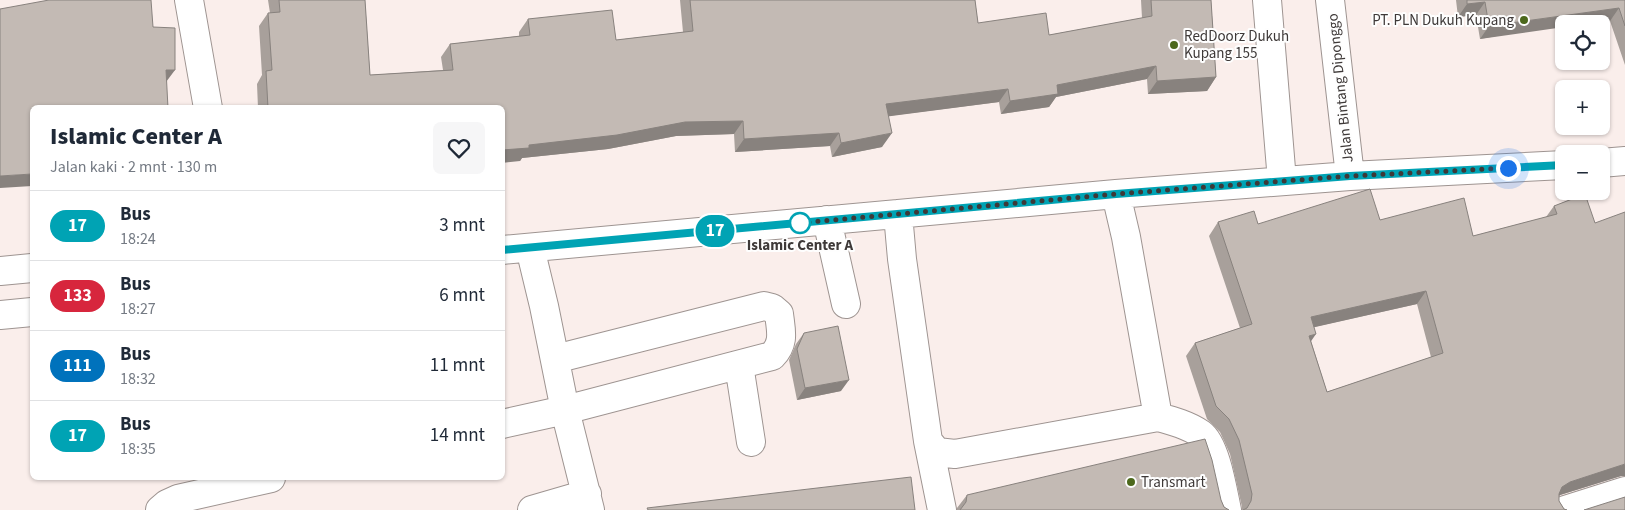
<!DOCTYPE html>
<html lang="id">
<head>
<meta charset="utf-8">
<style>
	:root { --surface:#fff; --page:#f6f6f7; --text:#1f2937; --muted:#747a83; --line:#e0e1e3 }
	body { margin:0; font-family:"Source Sans 3",sans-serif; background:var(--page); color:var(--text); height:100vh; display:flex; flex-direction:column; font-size:19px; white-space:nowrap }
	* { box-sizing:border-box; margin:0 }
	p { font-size:16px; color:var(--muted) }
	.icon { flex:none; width:28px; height:28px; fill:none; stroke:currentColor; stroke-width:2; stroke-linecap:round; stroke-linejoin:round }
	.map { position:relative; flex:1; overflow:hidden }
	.details { position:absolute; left:30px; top:105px; width:475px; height:375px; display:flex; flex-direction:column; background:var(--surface); border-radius:8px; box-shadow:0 1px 4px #0004 }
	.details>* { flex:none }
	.badge { padding:0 10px; border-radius:16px; font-size:18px; line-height:32px }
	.tools { position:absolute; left:1555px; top:15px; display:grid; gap:10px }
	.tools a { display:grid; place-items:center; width:55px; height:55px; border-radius:8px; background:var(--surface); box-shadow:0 1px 4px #0004; font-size:25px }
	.you { position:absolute; width:25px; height:25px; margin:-12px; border:4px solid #fff; border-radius:50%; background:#1a73e8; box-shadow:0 0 0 8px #1a73e833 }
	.map>.badge { position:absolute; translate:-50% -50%; box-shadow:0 0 0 2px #fff }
	.round { display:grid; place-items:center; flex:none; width:52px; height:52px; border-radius:8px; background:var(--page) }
	.summary { display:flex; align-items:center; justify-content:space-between; height:85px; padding:0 20px }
	h1 { font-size:24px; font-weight:800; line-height:38px }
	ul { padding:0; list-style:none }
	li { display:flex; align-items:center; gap:15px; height:70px; padding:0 20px; border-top:1px solid var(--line) }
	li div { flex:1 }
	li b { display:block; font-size:19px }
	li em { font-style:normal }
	li .badge { min-width:55px; font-weight:700; text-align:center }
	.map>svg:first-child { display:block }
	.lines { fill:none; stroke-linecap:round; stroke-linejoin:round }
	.minor-casing { stroke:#9e9491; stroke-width:30 }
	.minor { stroke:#fff; stroke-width:28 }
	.wall { fill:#a8a09b; fill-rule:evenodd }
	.shaded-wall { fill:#88827e }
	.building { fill:#c3bab4; stroke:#88827e; fill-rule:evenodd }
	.line-casing { stroke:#fff; stroke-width:11 }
	.line { stroke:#00a3b4; stroke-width:8 }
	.walk { stroke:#3e3938; stroke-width:5; stroke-dasharray:0 9 }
	.poi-dot { fill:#4c681c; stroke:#fefefe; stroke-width:2 }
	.stop-dot { fill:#fff; stroke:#00a3b4; stroke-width:2.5 }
	.labels { text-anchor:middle; stroke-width:4; stroke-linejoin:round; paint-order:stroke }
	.poi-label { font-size:15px; fill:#3e3938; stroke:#fefefe; text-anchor:start }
	.street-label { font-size:15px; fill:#3e3938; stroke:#fefefe }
	.stop-label { font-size:15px; font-weight:bold; fill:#3e3938; stroke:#fefefe }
</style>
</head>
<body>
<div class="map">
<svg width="1625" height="510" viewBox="0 0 1625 510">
	<rect width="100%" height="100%" fill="#faeeeb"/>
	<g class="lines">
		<g class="minor-casing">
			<path id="minor" d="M 189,0 L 208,108
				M 1267,0 L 1282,181
				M 1330,0 L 1350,176
				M 1601,163 L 1625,161
				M 1116,194 L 1126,237 L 1158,417
				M 898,214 L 902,259 L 928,441 L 937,452 L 955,454 L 1158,417 C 1173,421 1188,425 1201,434 C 1216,445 1223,492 1227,510
				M 827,220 L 846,304
				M 530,248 L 544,306 L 565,410 L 590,510
				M 502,250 L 1116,194 L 1350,176 L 1564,165
				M 0,271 L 32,268
				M 0,315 L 32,312
				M 739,365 L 751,442
				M 502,424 L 565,410 L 772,356 C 785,343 781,331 779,314 L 772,308 L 764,306 L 555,359
				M 928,441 L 942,510
				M 160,510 L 167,504 L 178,499 L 271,478
				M 532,510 L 587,494
				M 1565,510 L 1625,491"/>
		</g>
		<use href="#minor" class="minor"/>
	</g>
	<path class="wall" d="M 268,0 L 365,0 L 370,75 L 443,70 L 441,57 L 450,44 L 519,36 L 519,32 L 528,19 L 616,40 L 683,32 L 680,0 L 975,0 L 978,23 L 1049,35 L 1142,18 L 1141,0 L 1211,0 L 1216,77 L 1207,91 L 1148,94 L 1147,79 L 1056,97 L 1049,107 L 1001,114 L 999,102 L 888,116 L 882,147 L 832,157 L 830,146 L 735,152 L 734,134 L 676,136 L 608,149 L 522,158 L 520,161 L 502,108 L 258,108 L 257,84 L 262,75 L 259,26 L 268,13 L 270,13 Z
		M 1456,0 L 1625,0 L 1625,65 L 1610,21 L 1591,24 L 1564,24 L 1480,39 L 1476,15 L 1458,17 Z
		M 1585,194 L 1621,476 L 1560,495 L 1559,496 L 1559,501 L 1564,509 L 1567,510 L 1242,510 L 1242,507 L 1230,454 L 1220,432 L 1207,419 L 1186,356 L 1195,343 L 1240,328 L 1209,236 L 1218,222 L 1258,224 L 1380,220 L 1473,236 L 1546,217 L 1554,206 ZM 1417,304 L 1431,357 L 1327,392 L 1311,341 L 1314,327 Z
		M 804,333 L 841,391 L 797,400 L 789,360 L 796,344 Z
		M 967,495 L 1221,500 L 1224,507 L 1229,510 L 957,510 L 957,508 Z"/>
	<path class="shaded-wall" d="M 1485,2 L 1476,15 L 1458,17 L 1467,4 Z
		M 1619,8 L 1610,21 L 1591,24 L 1564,24 L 1564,27 L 1480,39 L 1489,26 Z
		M 1156,66 L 1147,79 L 1056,97 L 1049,107 L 1001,114 L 1010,101 L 1057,85 Z
		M 166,70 L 175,70 L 166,82 Z
		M 1216,77 L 1207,91 L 1148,94 L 1157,81 Z
		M 1008,89 L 999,102 L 876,118 L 886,104 Z
		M 743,121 L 734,134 L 676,136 L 608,149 L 522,158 L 520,161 L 502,163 L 502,150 L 529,145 L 685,122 Z
		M 839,133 L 830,146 L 735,152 L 744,139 Z
		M 892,133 L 882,147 L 832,157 L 841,143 Z
		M 32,174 L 32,186 L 0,188 L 0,176 Z
		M 1426,291 L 1417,304 L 1302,330 L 1311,317 Z
		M 1316,334 L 1307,347 L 1309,336 Z
		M 849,380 L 841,391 L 797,400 L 805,388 Z
		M 1625,464 L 1625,476 L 1621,476 L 1560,495 L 1553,500 L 1562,487 L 1570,482 Z"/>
	<path class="building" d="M 49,0 L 151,0 L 153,27 L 175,28 L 175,70 L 166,70 L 168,108 L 32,108 L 32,174 L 0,176 L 0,9 Z
		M 279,0 L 365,0 L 370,75 L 453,70 L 450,44 L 530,35 L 528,19 L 612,10 L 616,40 L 693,31 L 690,0 L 975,0 L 978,23 L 1046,13 L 1049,35 L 1152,16 L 1151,0 L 1211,0 L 1216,77 L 1157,81 L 1156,66 L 1057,85 L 1058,94 L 1010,101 L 1008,89 L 886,104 L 892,133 L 841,143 L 839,133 L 744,139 L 743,121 L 685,122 L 617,135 L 529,145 L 529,148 L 502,150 L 502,108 L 268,108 L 266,71 L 272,70 L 268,13 L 280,12 Z
		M 1467,0 L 1625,0 L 1625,26 L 1619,8 L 1489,26 L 1485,2 L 1467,4 Z
		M 1370,189 L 1380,220 L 1464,198 L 1473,236 L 1557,214 L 1554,206 L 1585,194 L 1595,223 L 1625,212 L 1625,464 L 1570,482 L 1562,487 L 1559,494 L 1559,501 L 1564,509 L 1567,510 L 1243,510 L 1247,508 L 1251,501 L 1252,494 L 1239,440 L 1229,419 L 1216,406 L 1195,343 L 1252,324 L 1218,222 L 1254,211 L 1258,224 ZM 1426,291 L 1443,353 L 1327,392 L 1309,336 L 1316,334 L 1311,317 Z
		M 838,326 L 849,380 L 805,388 L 797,349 L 804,333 Z
		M 1205,439 L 1212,460 L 1221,500 L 1224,507 L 1229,510 L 960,510 L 966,502 L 967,495 Z
		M 911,477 L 915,510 L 648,510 L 647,508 Z
		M 1625,497 L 1625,510 L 1584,510 Z"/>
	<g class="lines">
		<g class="line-casing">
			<path id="line" d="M 502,250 L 1116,194 L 1350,176 L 1564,165"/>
		</g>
		<use href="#line" class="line"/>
		<path class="walk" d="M 800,223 L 1116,194 L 1350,176 L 1508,168"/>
	</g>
	<g class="poi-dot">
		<circle cx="1524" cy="20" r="5"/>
		<circle cx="1174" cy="45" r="5"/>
		<circle cx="1131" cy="482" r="5"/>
	</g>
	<circle class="stop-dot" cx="800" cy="223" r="10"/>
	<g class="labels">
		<g class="poi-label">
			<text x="1514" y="25" text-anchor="end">PT. PLN Dukuh Kupang</text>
			<text x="1184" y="41">RedDoorz Dukuh<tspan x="1184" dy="17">Kupang 155</tspan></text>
			<text x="1141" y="487">Transmart</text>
		</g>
		<g class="street-label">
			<text transform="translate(1340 88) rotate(-96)" y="5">Jalan Bintang Diponggo</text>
		</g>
		<g class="stop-label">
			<text x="800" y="250">Islamic Center A</text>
		</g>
	</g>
</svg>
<div class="tools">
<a><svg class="icon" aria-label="locate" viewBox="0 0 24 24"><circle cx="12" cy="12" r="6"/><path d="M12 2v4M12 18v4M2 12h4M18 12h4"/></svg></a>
<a>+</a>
<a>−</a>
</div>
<div class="you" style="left:1508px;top:168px"></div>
<b class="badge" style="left:715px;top:231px;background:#00a3b4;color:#fff">17</b>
<section class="details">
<div class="summary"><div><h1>Islamic Center A</h1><p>Jalan kaki · 2 mnt · 130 m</p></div><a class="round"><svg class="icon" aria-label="heart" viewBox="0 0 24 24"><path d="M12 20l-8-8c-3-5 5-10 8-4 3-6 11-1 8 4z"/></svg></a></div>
<ul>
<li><span class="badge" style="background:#00a3b4;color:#fff">17</span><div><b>Bus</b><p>18:24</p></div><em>3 mnt</em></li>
<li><span class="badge" style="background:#d7263d;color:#fff">133</span><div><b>Bus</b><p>18:27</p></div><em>6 mnt</em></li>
<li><span class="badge" style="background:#0072bc;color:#fff">111</span><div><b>Bus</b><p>18:32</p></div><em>11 mnt</em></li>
<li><span class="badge" style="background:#00a3b4;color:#fff">17</span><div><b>Bus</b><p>18:35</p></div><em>14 mnt</em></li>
</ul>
</section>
</div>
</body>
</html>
